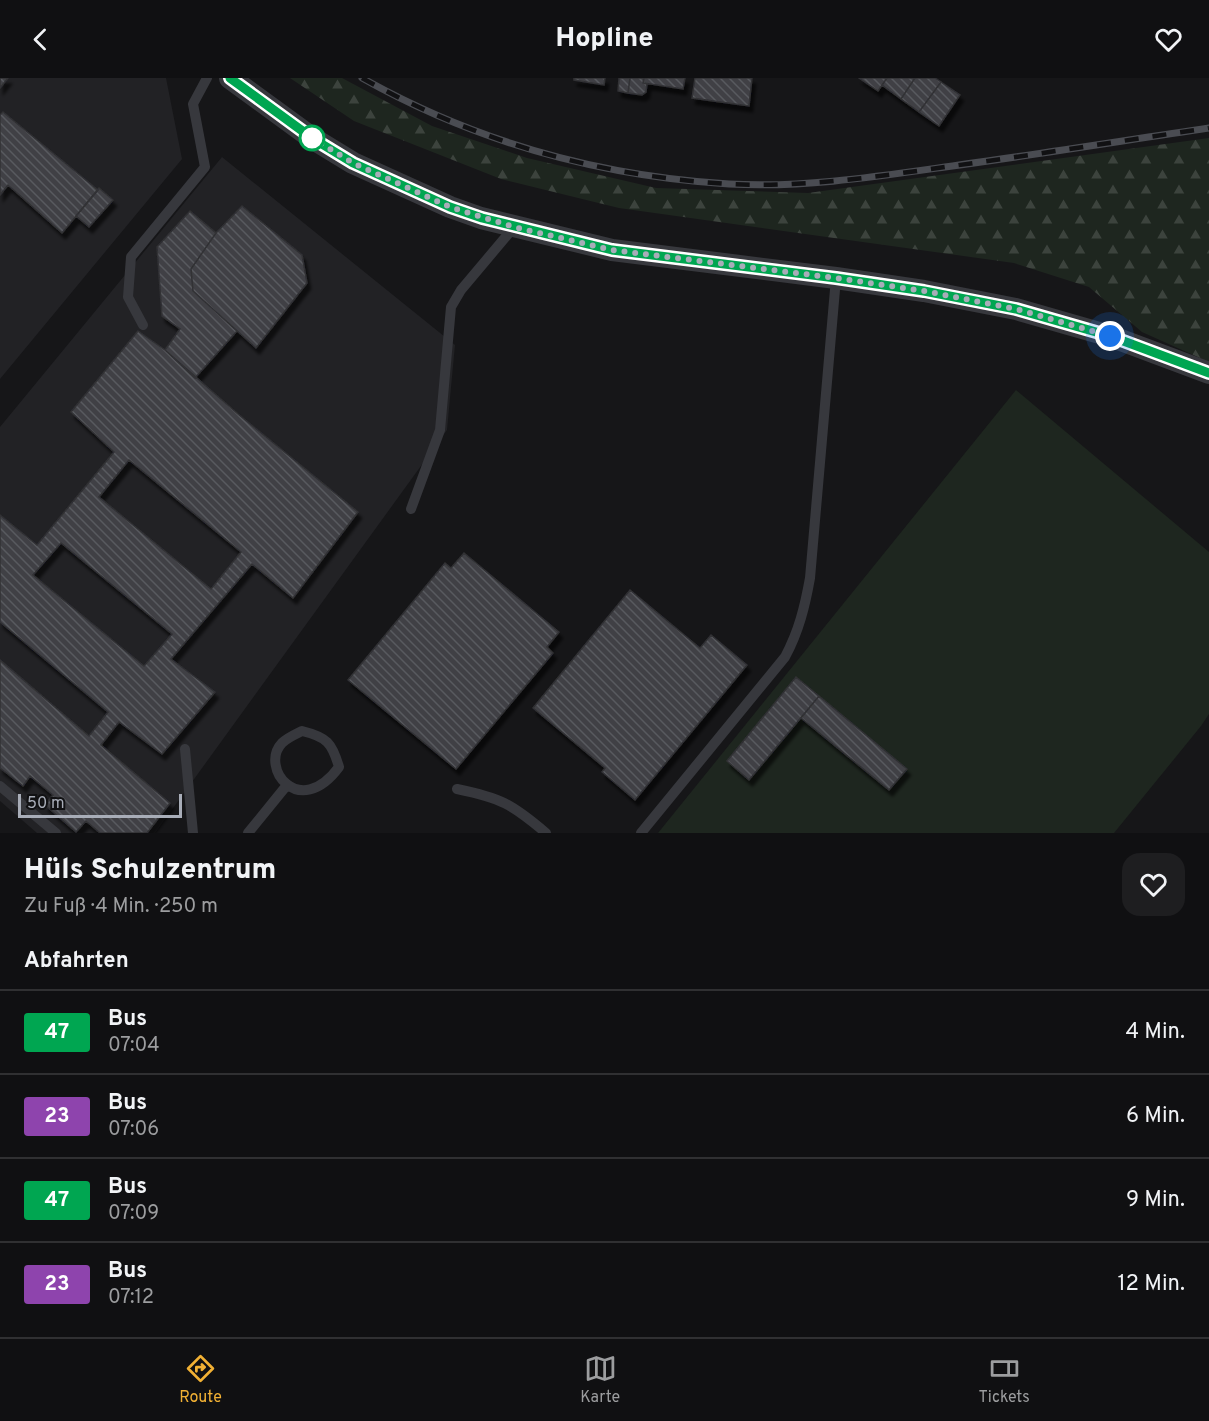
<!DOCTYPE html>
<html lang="de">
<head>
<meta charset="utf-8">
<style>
	:root { --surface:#101012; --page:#1e1e20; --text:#f1f3f6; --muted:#9c9d9f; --line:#303032; --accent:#f2b134 }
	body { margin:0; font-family:Overpass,sans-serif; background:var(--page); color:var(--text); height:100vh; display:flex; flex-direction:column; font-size:22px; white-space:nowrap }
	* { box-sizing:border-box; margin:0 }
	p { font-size:20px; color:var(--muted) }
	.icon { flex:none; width:33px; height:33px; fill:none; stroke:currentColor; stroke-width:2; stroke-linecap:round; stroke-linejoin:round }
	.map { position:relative; height:755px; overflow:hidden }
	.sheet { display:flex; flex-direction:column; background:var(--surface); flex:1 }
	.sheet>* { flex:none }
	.badge { padding:0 12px; border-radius:4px; font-size:21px; line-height:39px }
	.scale { position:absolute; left:18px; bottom:15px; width:164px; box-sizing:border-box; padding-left:6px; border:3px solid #a8adb8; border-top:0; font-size:16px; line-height:21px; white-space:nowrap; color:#a8adb8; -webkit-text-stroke:4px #111113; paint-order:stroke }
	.you { position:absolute; width:30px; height:30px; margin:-15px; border:4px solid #fff; border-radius:50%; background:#1a73e8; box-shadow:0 0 0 9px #1a73e833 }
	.map>.badge { position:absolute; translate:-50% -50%; box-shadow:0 0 0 3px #fff }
	h2 { padding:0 24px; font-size:22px; line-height:54px }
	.round { display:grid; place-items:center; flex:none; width:63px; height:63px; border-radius:18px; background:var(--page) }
	.overview { display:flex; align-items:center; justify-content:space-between; height:102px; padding:0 24px }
	h1 { font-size:28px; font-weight:800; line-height:45px }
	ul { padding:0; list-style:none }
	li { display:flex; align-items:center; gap:18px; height:84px; padding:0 24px; border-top:2px solid var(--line) }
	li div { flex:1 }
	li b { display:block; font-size:22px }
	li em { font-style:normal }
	li .badge { min-width:66px; font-weight:700; text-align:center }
	header { display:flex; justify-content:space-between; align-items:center; height:78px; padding:0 24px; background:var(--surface); font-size:27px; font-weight:800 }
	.tabs { display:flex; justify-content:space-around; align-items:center; height:84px; border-top:2px solid var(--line); background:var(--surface); font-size:16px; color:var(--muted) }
	.tabs a { display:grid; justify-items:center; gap:3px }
	.tabs .selected { color:var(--accent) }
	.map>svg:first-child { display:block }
	.built { fill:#222225 }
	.grass { fill:#1e261f }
	.forest { fill:url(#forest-firs) }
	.building { fill:url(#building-back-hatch); stroke:#303034; stroke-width:1.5; fill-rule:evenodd; filter:url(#shadow) }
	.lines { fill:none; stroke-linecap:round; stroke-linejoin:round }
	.lane { stroke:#37383d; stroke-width:10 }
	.street { stroke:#37383d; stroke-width:22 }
	.rail-casing { stroke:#4a4c52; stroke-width:7 }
	.rail { stroke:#111113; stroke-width:4.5; stroke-dasharray:14; stroke-linecap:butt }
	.line-casing { stroke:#fff; stroke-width:14 }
	.line { stroke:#00a651; stroke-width:9 }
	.walk { stroke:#a8adb8; stroke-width:6; stroke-dasharray:0 10.8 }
	.stop-dot { fill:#fff; stroke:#00a651; stroke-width:3 }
</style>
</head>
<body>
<header><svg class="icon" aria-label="back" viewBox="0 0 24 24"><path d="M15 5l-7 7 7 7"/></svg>Hopline<svg class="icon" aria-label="heart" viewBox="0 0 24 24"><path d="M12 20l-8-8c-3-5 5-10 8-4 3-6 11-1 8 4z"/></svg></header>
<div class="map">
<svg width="1209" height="755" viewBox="0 0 1209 755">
	<defs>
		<pattern id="forest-firs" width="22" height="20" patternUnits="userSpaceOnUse" patternTransform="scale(1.5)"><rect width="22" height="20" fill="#1e261f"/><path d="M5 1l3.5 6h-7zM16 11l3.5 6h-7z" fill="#3c433d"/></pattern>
		<pattern id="building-back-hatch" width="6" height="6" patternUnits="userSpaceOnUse" patternTransform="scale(1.5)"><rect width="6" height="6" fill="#404145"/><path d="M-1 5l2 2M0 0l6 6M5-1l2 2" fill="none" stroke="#595a5e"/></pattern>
		<filter id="shadow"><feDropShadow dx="3.5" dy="6" stdDeviation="1.5" flood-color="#0009"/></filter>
	</defs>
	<rect width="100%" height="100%" fill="#161618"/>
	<path class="built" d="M 0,0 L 166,0 L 182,81 L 0,301 Z
		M 222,79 L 455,267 L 447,352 L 155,755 L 37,755 L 0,723 L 0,349 Z"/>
	<path class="grass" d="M 1016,312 L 1209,474 L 1209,636 L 1201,648 L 1114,755 L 658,755 Z"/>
	<path class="forest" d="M 290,0 L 342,0 L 432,48 L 527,80 L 656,110 L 808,115 L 1209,60 L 1209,284 L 1142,254 L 1089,209 L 1014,185 L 619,130 L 501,101 L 354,43 Z"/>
	<path class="building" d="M 0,0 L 8,0 L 0,10 Z
		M 574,0 L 605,0 L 604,7 L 574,2 Z
		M 619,0 L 630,0 L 628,15 L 618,13 Z
		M 630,0 L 644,0 L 643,5 L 647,6 L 646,14 L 642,17 L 628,15 Z
		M 644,0 L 685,0 L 683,11 L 643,5 Z
		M 695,0 L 752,0 L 749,28 L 692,20 Z
		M 859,0 L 887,0 L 878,13 Z
		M 887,0 L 915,0 L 901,21 L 882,7 Z
		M 915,0 L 935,0 L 941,4 L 919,34 L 901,21 Z
		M 941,4 L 960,17 L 939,48 L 919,34 Z
		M 3,34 L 98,112 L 62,155 L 8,107 L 0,117 L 0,37 Z
		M 99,110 L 113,122 L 89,149 L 76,138 Z
		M 242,128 L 302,177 L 307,205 L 256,270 L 193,213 L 191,191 L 216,155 Z
		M 190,133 L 216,155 L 191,191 L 193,213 L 237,253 L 195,300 L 165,272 L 180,251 L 162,238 L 157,169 Z
		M 138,253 L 165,272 L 238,336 L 358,434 L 293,520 L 252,486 L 171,581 L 215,614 L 162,676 L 119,644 L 101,667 L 170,725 L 147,755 L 100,755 L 86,743 L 76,754 L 45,727 L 53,717 L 30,698 L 23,708 L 0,690 L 0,582 L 89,658 L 108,634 L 0,544 L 0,437 L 37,467 L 114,374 L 71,334 ZM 129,382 L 241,474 L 211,511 L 99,419 ZM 61,465 L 172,556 L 144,588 L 33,497 Z
		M 464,475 L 559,554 L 547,569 L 553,575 L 456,691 L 348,602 L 445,485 L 451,490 Z
		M 630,512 L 700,570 L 711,557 L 747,587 L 635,722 L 602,694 L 605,690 L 533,630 Z
		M 796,599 L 819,618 L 749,702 L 727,683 Z
		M 819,618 L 907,691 L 889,712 L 801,640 Z"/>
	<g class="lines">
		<path class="lane" d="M 143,247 L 128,219 L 131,179 L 205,89 L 193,26 L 207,0
			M 411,431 L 440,352 L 451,229 L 461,212 L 514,149
			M 302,653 C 327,659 332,665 339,689 C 299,743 259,689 282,665 C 287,660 296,656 302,653 Z
			M 185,671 L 193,755
			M 0,708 L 56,755
			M 457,711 C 501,720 512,726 546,755
			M 248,755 L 287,707
			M 641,755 L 785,579 C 799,553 805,528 810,500 L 836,200"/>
		<path class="street" d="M 230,0 L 312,60 L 353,85 L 450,129 L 481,140 L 612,172 L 836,200 L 924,213 L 1016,231 L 1110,258 L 1209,295"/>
		<g class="rail-casing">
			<path id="rail" d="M 362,0 C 476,64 598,98 729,106 C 800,110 874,99 945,89 C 1033,77 1121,63 1209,50"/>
		</g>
		<use href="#rail" class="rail"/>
	</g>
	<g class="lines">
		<g class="line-casing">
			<path id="line" d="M 230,0 L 312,60 L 353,85 L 450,129 L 482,140 L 612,172 L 836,200 L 924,213 L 1016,231 L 1110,258 L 1209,295"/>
		</g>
		<use href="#line" class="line"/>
		<path class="walk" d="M 312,60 L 353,85 L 450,129 L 514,149 L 612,172 L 836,200 L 924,213 L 1016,231 L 1110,258"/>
	</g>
	<circle class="stop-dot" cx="312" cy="60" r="12"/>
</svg>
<div class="scale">50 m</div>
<div class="you" style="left:1110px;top:258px"></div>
</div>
<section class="sheet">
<div class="overview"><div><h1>Hüls Schulzentrum</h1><p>Zu Fuß · 4 Min. · 250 m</p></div><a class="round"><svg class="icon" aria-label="heart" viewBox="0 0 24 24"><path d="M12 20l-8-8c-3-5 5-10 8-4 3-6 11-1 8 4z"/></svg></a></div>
<h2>Abfahrten</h2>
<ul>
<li><span class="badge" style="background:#00a651;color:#fff">47</span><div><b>Bus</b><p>07:04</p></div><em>4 Min.</em></li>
<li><span class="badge" style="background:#8e44ad;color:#fff">23</span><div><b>Bus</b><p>07:06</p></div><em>6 Min.</em></li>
<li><span class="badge" style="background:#00a651;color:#fff">47</span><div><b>Bus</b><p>07:09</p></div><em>9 Min.</em></li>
<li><span class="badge" style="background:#8e44ad;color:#fff">23</span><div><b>Bus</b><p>07:12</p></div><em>12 Min.</em></li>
</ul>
</section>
<nav class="tabs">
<a class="selected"><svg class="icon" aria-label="directions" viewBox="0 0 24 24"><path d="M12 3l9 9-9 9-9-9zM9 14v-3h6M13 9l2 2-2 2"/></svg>Route</a>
<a><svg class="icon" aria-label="map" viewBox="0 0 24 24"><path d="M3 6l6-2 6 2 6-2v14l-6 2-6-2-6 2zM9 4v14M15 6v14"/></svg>Karte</a>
<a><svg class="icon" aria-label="tickets" viewBox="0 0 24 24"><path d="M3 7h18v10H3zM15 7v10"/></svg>Tickets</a>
</nav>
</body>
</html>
